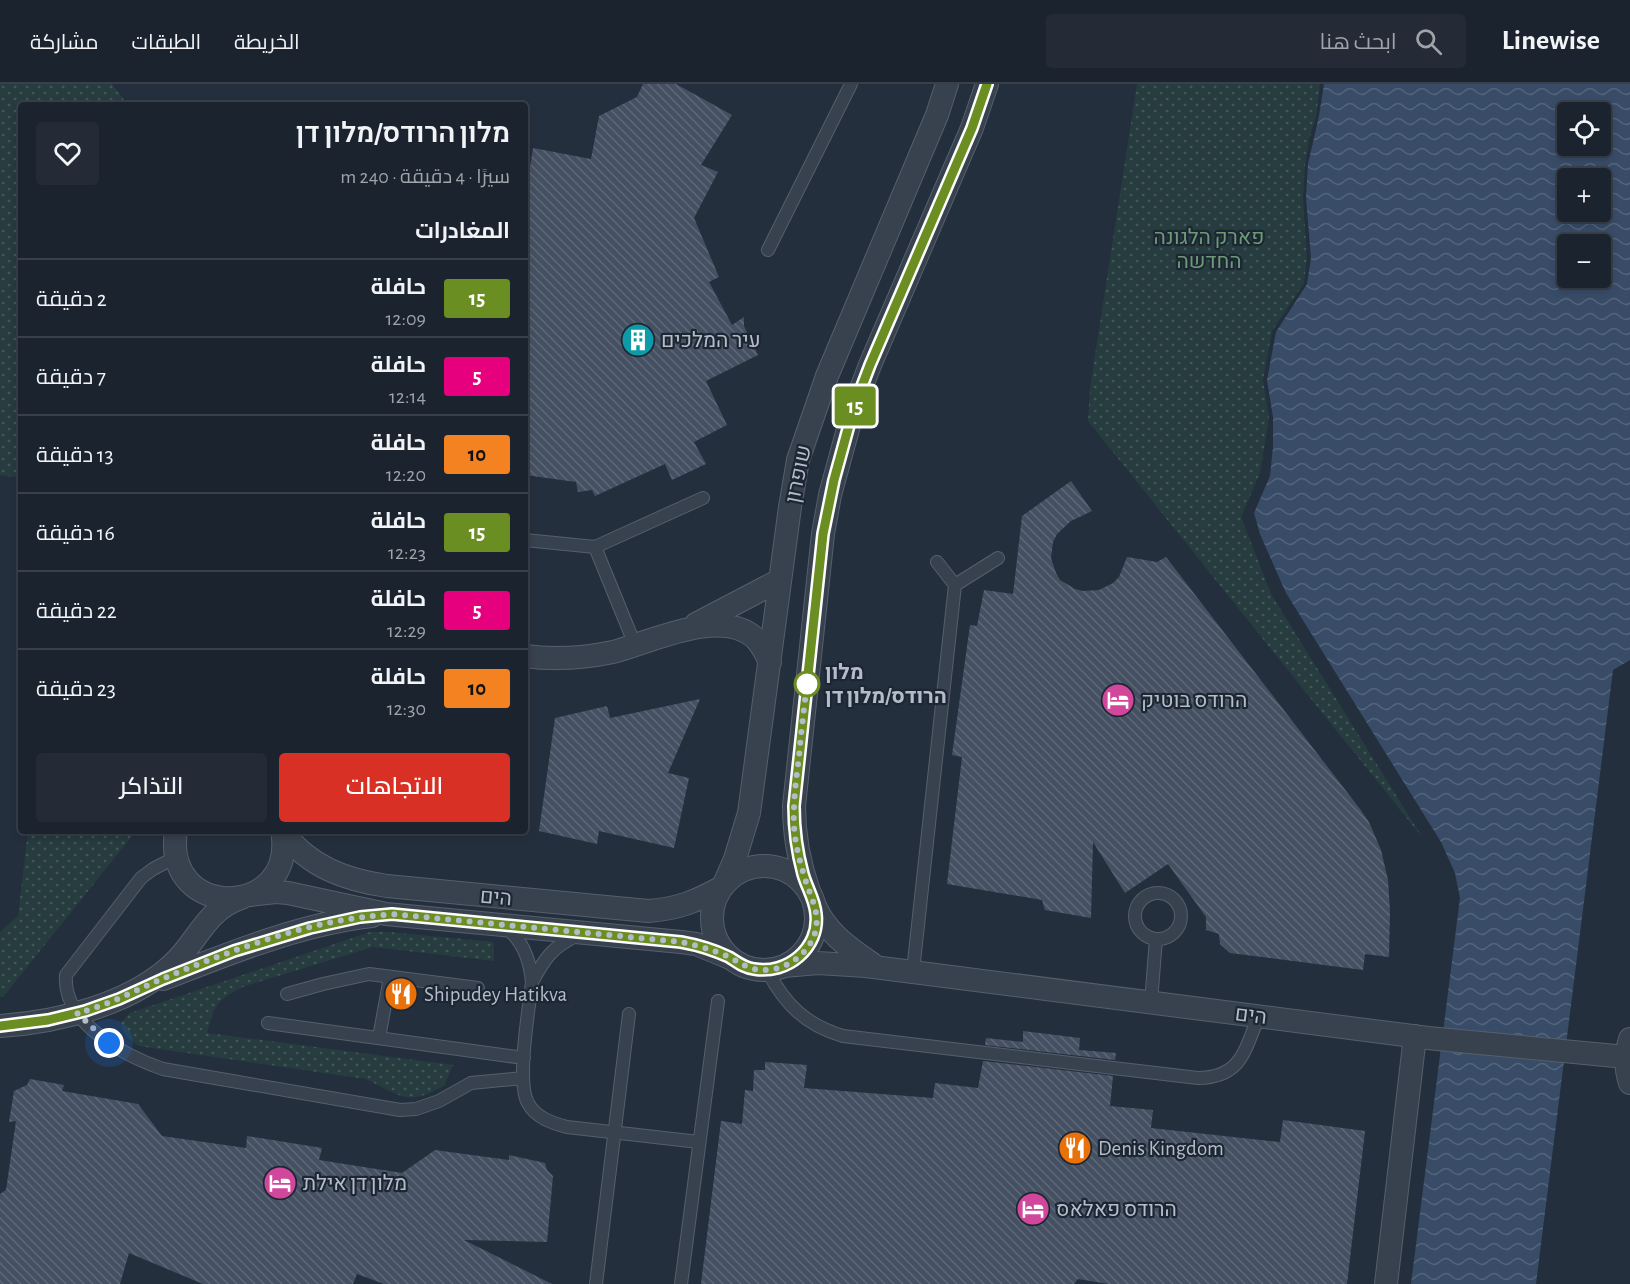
<!DOCTYPE html>
<html lang="ar">
<head>
<meta charset="utf-8">
<style>
	:root { --surface:#1b232e; --page:#242b36; --text:#f1f3f6; --muted:#a0a4aa; --line:#39404a; --accent:#d93025 }
	body { margin:0; font-family:"Alegreya Sans",Cairo,Heebo,sans-serif; background:var(--page); color:var(--text); direction:rtl; height:100vh; display:flex; flex-direction:column; font-size:22px; white-space:nowrap }
	* { box-sizing:border-box; margin:0 }
	p { font-size:20px; color:var(--muted) }
	.icon { flex:none; width:33px; height:33px; fill:none; stroke:currentColor; stroke-width:2; stroke-linecap:round; stroke-linejoin:round }
	.map { position:relative; flex:1; overflow:hidden; direction:ltr }
	.drawer { position:absolute; left:18px; top:18px; width:510px; height:732px; display:flex; flex-direction:column; background:var(--surface); border-radius:6px; box-shadow:0 3px 9px #0003,0 0 0 2px var(--line); direction:rtl }
	.drawer>* { flex:none }
	.badge { padding:0 12px; border-radius:4px; font-size:21px; line-height:39px }
	.tools { position:absolute; left:1557px; top:18px; display:grid; gap:12px }
	.tools a { display:grid; place-items:center; width:54px; height:54px; border-radius:6px; background:var(--surface); box-shadow:0 3px 9px #0003,0 0 0 2px var(--line); font-size:30px }
	.you { position:absolute; width:30px; height:30px; margin:-15px; border:4px solid #fff; border-radius:50%; background:#1a73e8; box-shadow:0 0 0 9px #1a73e833 }
	.map>.badge { position:absolute; translate:-50% -50%; box-shadow:0 0 0 3px #fff }
	h2 { padding:0 18px; font-size:22px; line-height:54px }
	.round { display:grid; place-items:center; flex:none; width:63px; height:63px; border-radius:6px; background:var(--page) }
	.headline { display:flex; align-items:center; justify-content:space-between; height:102px; padding:0 18px }
	h1 { font-size:28px; font-weight:600; line-height:45px }
	.button { display:flex; gap:12px; margin-top:auto; padding:12px 18px }
	.button a { flex:1; height:69px; border-radius:6px; background:var(--accent); color:#fff; font-size:24px; font-weight:600; line-height:69px; text-align:center }
	.button a+a { background:var(--page); color:var(--text) }
	ul { padding:0; list-style:none }
	li { display:flex; align-items:center; gap:18px; height:78px; padding:0 18px; border-top:2px solid var(--line) }
	li div { flex:1 }
	li b { display:block; font-size:22px }
	li em { font-style:normal }
	li .badge { min-width:66px; font-weight:700; text-align:center }
	header { display:flex; align-items:center; gap:36px; box-sizing:border-box; height:84px; padding:0 30px; background:var(--surface); border-bottom:2px solid var(--line) }
	header strong { font-size:28px }
	nav { display:flex; gap:33px; margin-inline-start:auto; font-size:21px }
	.search { width:420px; height:54px; background:var(--page); display:flex; align-items:center; gap:15px; box-sizing:border-box; padding:0 21px; border-radius:6px; color:var(--muted); font-size:22px }
	.map>svg:first-child { display:block }
	.park { fill:url(#park-dots) }
	.water { fill:url(#water-waves); fill-rule:evenodd }
	.building { fill:url(#building-back-hatch) }
	.lines { fill:none; stroke-linecap:round; stroke-linejoin:round }
	.lane-casing { stroke:#565f6c; stroke-width:14 }
	.street-casing { stroke:#565f6c; stroke-width:24 }
	.lane { stroke:#38414e; stroke-width:12 }
	.street { stroke:#38414e; stroke-width:22 }
	.line-casing { stroke:#fff; stroke-width:14 }
	.line { stroke:#6b8e23; stroke-width:9 }
	.walk { stroke:#b4bcc9; stroke-width:6; stroke-dasharray:0 10.8 }
	.stop-dot { fill:#fff; stroke:#6b8e23; stroke-width:3 }
	.labels { text-anchor:middle; stroke-width:4.5; stroke-linejoin:round; paint-order:stroke }
	.park-label { font-size:21px; fill:#6b9a76; stroke:#1d2633 }
	.poi-label { font-size:21px; fill:#b4bcc9; stroke:#1d2633; text-anchor:start }
	.street-label { font-size:21px; fill:#b4bcc9; stroke:#1d2633 }
	.stop-label { font-size:21px; font-weight:bold; fill:#b4bcc9; stroke:#1d2633; text-anchor:start }
</style>
</head>
<body>
<header>
<strong>Linewise</strong>
<div class="search"><svg class="icon" aria-label="search" viewBox="0 0 24 24"><circle cx="10" cy="10" r="6"/><path d="M15 15l6 6"/></svg>ابحث هنا</div>
<nav><a>الخريطة</a><a>الطبقات</a><a>مشاركة</a></nav>
</header>
<div class="map">
<svg width="1630" height="1200" viewBox="0 0 1630 1200">
	<defs>
		<pattern id="park-dots" width="8" height="8" patternUnits="userSpaceOnUse" patternTransform="scale(1.5)"><rect width="8" height="8" fill="#263c3f"/><path d="M2 2h.1M6 6h.1" fill="none" stroke="#435659" stroke-width="1.8" stroke-linecap="round"/></pattern>
		<pattern id="water-waves" width="16" height="10" patternUnits="userSpaceOnUse" patternTransform="scale(1.5)"><rect width="16" height="10" fill="#394c67"/><path d="M0 5q4-4 8 0t8 0" fill="none" stroke="#53647b"/></pattern>
		<pattern id="building-back-hatch" width="6" height="6" patternUnits="userSpaceOnUse" patternTransform="scale(1.5)"><rect width="6" height="6" fill="#455162"/><path d="M-1 5l2 2M0 0l6 6M5-1l2 2" fill="none" stroke="#5d6877"/></pattern>
	</defs>
	<rect width="100%" height="100%" fill="#242f3e"/>
	<path class="park" d="M 0,0 L 112,0 L 128,21 L 21,21 L 21,394 L 0,391 Z
		M 1137,0 L 1320,0 L 1316,32 L 1309,56 L 1305,80 L 1303,113 L 1307,174 L 1304,199 L 1272,247 L 1263,296 L 1269,334 L 1260,389 L 1241,433 L 1271,510 L 1422,753 L 1088,337 L 1090,304 Z
		M 28,747 L 136,747 L 3,913 L 0,913 L 0,848 L 18,832 Z
		M 370,848 L 389,848 L 494,858 L 494,877 L 373,863 L 245,902 C 217,916 215,919 207,949 L 453,981 L 444,1002 C 435,1006 425,1012 416,1013 C 399,1016 381,1001 365,995 L 139,962 C 128,954 124,952 121,938 L 130,929 Z"/>
	<path class="water" d="M 1324,0 L 1630,0 L 1630,576 L 1613,586 L 1536,1200 L 1411,1200 L 1460,814 L 1455,789 L 1441,758 L 1286,509 L 1260,450 L 1254,429 L 1270,392 L 1273,363 L 1273,333 L 1267,296 L 1276,248 L 1307,200 L 1311,174 L 1306,113 L 1308,80 L 1319,32 ZM 1568,28 L 1600,28 L 1600,62 L 1568,62 ZM 1568,94 L 1600,94 L 1600,128 L 1568,128 ZM 1568,160 L 1600,160 L 1600,194 L 1568,194 Z"/>
	<path class="building" d="M 643,0 L 676,0 L 732,31 L 701,81 L 718,88 L 694,134 L 719,193 L 709,198 L 732,241 L 744,233 L 744,242 L 758,271 L 706,297 L 727,341 L 694,358 L 706,380 L 672,396 L 665,380 L 595,412 L 592,406 L 578,408 L 576,398 L 525,391 L 525,115 L 533,64 L 591,75 L 599,32 L 637,13 Z
		M 1071,397 L 1092,427 L 1071,437 L 1057,450 L 1053,458 L 1051,474 L 1056,489 L 1060,496 L 1075,505 L 1083,507 L 1099,506 L 1113,499 L 1119,493 L 1127,473 L 1157,478 L 1166,473 L 1360,725 L 1369,738 L 1381,766 L 1388,796 L 1390,827 L 1389,873 L 1365,870 L 1363,886 L 1230,869 L 1220,860 L 1219,850 L 1206,846 L 1206,833 L 1168,780 L 1125,809 L 1093,758 L 1091,834 L 1045,826 L 1042,816 L 947,800 L 962,673 L 952,671 L 970,541 L 977,542 L 984,506 L 1013,510 L 1022,432 Z
		M 700,615 L 668,689 L 689,694 L 674,764 L 599,747 L 597,760 L 539,747 L 555,634 L 607,622 L 610,634 Z
		M 1023,947 L 1080,954 L 1079,966 L 1116,969 L 1115,976 L 985,961 L 986,954 L 1023,958 Z
		M 983,977 L 1113,992 L 1110,1022 L 1153,1026 L 1151,1044 L 1280,1058 L 1283,1036 L 1365,1047 L 1347,1200 L 1109,1200 L 1078,1195 L 1074,1200 L 701,1200 L 721,1037 L 742,1040 L 745,1006 L 753,1007 L 754,986 L 765,986 L 765,978 L 807,981 L 804,1004 L 933,1014 L 935,999 L 978,1004 Z
		M 30,995 L 64,1001 L 62,1007 L 138,1020 L 162,1052 L 246,1064 L 247,1052 L 322,1064 L 319,1076 L 402,1089 L 435,1066 L 509,1076 L 509,1071 L 545,1079 L 547,1086 L 553,1092 L 547,1158 L 464,1156 L 552,1200 L 384,1200 L 357,1190 L 353,1200 L 203,1200 L 129,1169 L 120,1200 L 0,1200 L 0,1110 L 6,1106 L 16,1037 L 9,1038 L 14,1007 L 27,1001 Z"/>
	<g class="lines">
		<g class="lane-casing">
			<path id="lane" d="M 768,166 L 851,0
				M 525,456 L 595,463 L 703,414
				M 595,463 L 635,561
				M 955,501 L 998,474
				M 176,773 L 153,785 L 141,794 L 66,891 C 62,939 125,972 163,985 L 400,1026 L 416,1025 L 439,1017 L 471,999 L 523,994
				M1135 832a23 23 0 1 1 46 0a23 23 0 1 1-46 0Z
				M 505,843 C 523,856 530,876 532,898 C 529,924 516,999 528,1019 C 536,1034 552,1039 567,1043 L 699,1058
				M 767,886 C 785,921 806,941 843,952 L 1198,994 C 1242,993 1244,967 1259,932
				M 913,887 L 955,501 L 937,478
				M 532,898 C 545,874 552,863 578,851
				M 287,910 L 323,900 L 369,890 L 478,904
				M 1151,918 L 1156,855
				M 268,939 L 524,974
				M 379,954 L 390,893
				M 596,1200 L 629,930
				M 681,1200 L 718,917"/>
		</g>
		<g class="street-casing">
			<path id="street" d="M 696,540 L 780,496
				M 525,572 C 554,576 584,574 613,568 C 651,558 721,523 755,554 C 762,561 766,570 770,578
				M 176,747 C 162,838 298,835 282,747
				M 283,748 C 309,783 346,796 387,802 L 648,827 C 678,825 697,817 722,803
				M712 834a52 52 0 1 1 104 0a52 52 0 1 1-104 0Z
				M 724,800 L 735,775 L 749,729 L 790,423 L 798,376 L 827,292 L 937,31 L 947,0
				M 809,807 C 799,779 794,751 794,722 L 823,450 L 830,411 L 854,323 L 870,281 L 972,44 L 987,0
				M 250,811 L 276,808 L 288,809 L 386,830 L 681,858 L 696,860 L 730,874
				M 815,822 C 827,850 851,865 875,882
				M 784,882 L 818,879 L 866,882 L 1428,954 L 1626,973
				M 163,895 C 231,869 300,840 372,832
				M 0,942 C 59,938 134,920 177,876 C 200,852 207,826 241,814
				M 1630,955 C 1625,971 1625,984 1630,999
				M 1386,1200 L 1415,952"/>
		</g>
		<use href="#lane" class="lane"/>
		<use href="#street" class="street"/>
	</g>
	<g class="lines">
		<g class="line-casing">
			<path id="line" d="M 0,942 L 48,936 L 85,927 L 119,915 L 163,895 L 234,867 L 310,844 L 360,833 L 392,830 L 681,858 C 698,861 714,866 729,873 C 737,878 744,884 754,885 C 787,891 820,864 816,830 C 815,816 807,804 803,790 C 797,768 794,745 794,722 L 823,450 L 834,396 L 854,323 L 870,281 L 972,44 L 987,0"/>
		</g>
		<use href="#line" class="line"/>
		<path class="walk" d="M 109,959 L 77,929 C 107,922 134,907 162,895 C 218,872 277,849 337,837 C 355,834 373,832 392,830 L 681,858 C 697,861 713,866 729,873 C 742,880 751,887 767,886 C 788,885 809,869 815,849 C 821,827 809,811 804,791 C 799,775 795,758 794,742 C 793,719 796,696 799,673 C 801,649 804,624 807,600"/>
	</g>
	<defs>
		<g id="building-disc" transform="scale(1.725)"><circle r="9.5" fill="#0f9aa8" stroke="#1d2633"/><path d="M-4-6H4V6H1V3H-1V6H-4ZM-2.5-4.3h1.7v1.8h-1.7ZM.8-4.3h1.7v1.8H.8ZM-2.5-1h1.7V.8h-1.7ZM.8-1h1.7V.8H.8Z" fill="#fff"/></g>
		<g id="hotel-disc" transform="scale(1.725)"><circle r="9.5" fill="#d1479c" stroke="#1d2633"/><path d="M-6-4.5h1.5V1H6V5H4.5V3h-9V5H-6ZM-4 0a1.8 1.8 0 1 1 3.6 0ZM.5 0V-2.5h3Q6-2.5 6 0Z" fill="#fff"/></g>
		<g id="restaurant-disc" transform="scale(1.725)"><circle r="9.5" fill="#e8710a" stroke="#1d2633"/><path d="M-5-6h1v4h1v-4h1v4h1v-4h1v5L-1.5 .5V6h-2V.5L-5-1ZM5-6V6H3V1.5H1.5Q1.5-4 5-6Z" fill="#fff"/></g>
	</defs>
	<g fill-rule="evenodd">
		<use href="#building-disc" x="638" y="256"/>
		<use href="#hotel-disc" x="1118" y="616"/>
		<use href="#restaurant-disc" x="401" y="910"/>
		<use href="#restaurant-disc" x="1075" y="1064"/>
		<use href="#hotel-disc" x="280" y="1099"/>
		<use href="#hotel-disc" x="1033" y="1125"/>
	</g>
	<circle class="stop-dot" cx="807" cy="600" r="12"/>
	<g class="labels">
		<g class="park-label">
			<text x="1209" y="160">פארק הלגונה<tspan x="1209" dy="24">החדשה</tspan></text>
		</g>
		<g class="poi-label">
			<text x="661" y="263">עיר המלכים</text>
			<text x="1141" y="623">הרודס בוטיק</text>
			<text x="424" y="917">Shipudey Hatikva</text>
			<text x="1098" y="1071">Denis Kingdom</text>
			<text x="303" y="1106">מלון דן אילת</text>
			<text x="1056" y="1132">הרודס פאלאס</text>
		</g>
		<g class="street-label">
			<text transform="translate(798 390) rotate(-78)" y="7">שופרון</text>
			<text transform="translate(496 813) rotate(5)" y="7">הים</text>
			<text transform="translate(1251 931) rotate(7)" y="7">הים</text>
		</g>
		<g class="stop-label">
			<text x="825" y="595">מלון<tspan x="825" dy="24">הרודס/מלון דן</tspan></text>
		</g>
	</g>
</svg>
<div class="tools">
<a><svg class="icon" aria-label="locate" viewBox="0 0 24 24"><circle cx="12" cy="12" r="6"/><path d="M12 2v4M12 18v4M2 12h4M18 12h4"/></svg></a>
<a>+</a>
<a>−</a>
</div>
<div class="you" style="left:109px;top:959px"></div>
<b class="badge" style="left:855px;top:322px;background:#6b8e23;color:#fff">15</b>
<section class="drawer">
<div class="headline"><div><h1>מלון הרודס/מלון דן</h1><p>سيرًا · 4 دقيقة · 240 m</p></div><a class="round"><svg class="icon" aria-label="heart" viewBox="0 0 24 24"><path d="M12 20l-8-8c-3-5 5-10 8-4 3-6 11-1 8 4z"/></svg></a></div>
<h2>المغادرات</h2>
<ul>
<li><span class="badge" style="background:#6b8e23;color:#fff">15</span><div><b>حافلة</b><p>12:09</p></div><em>2 دقيقة</em></li>
<li><span class="badge" style="background:#e6007e;color:#fff">5</span><div><b>حافلة</b><p>12:14</p></div><em>7 دقيقة</em></li>
<li><span class="badge" style="background:#f58220;color:#111">10</span><div><b>حافلة</b><p>12:20</p></div><em>13 دقيقة</em></li>
<li><span class="badge" style="background:#6b8e23;color:#fff">15</span><div><b>حافلة</b><p>12:23</p></div><em>16 دقيقة</em></li>
<li><span class="badge" style="background:#e6007e;color:#fff">5</span><div><b>حافلة</b><p>12:29</p></div><em>22 دقيقة</em></li>
<li><span class="badge" style="background:#f58220;color:#111">10</span><div><b>حافلة</b><p>12:30</p></div><em>23 دقيقة</em></li>
</ul>
<div class="button"><a>الاتجاهات</a><a>التذاكر</a></div>
</section>
</div>
</body>
</html>
